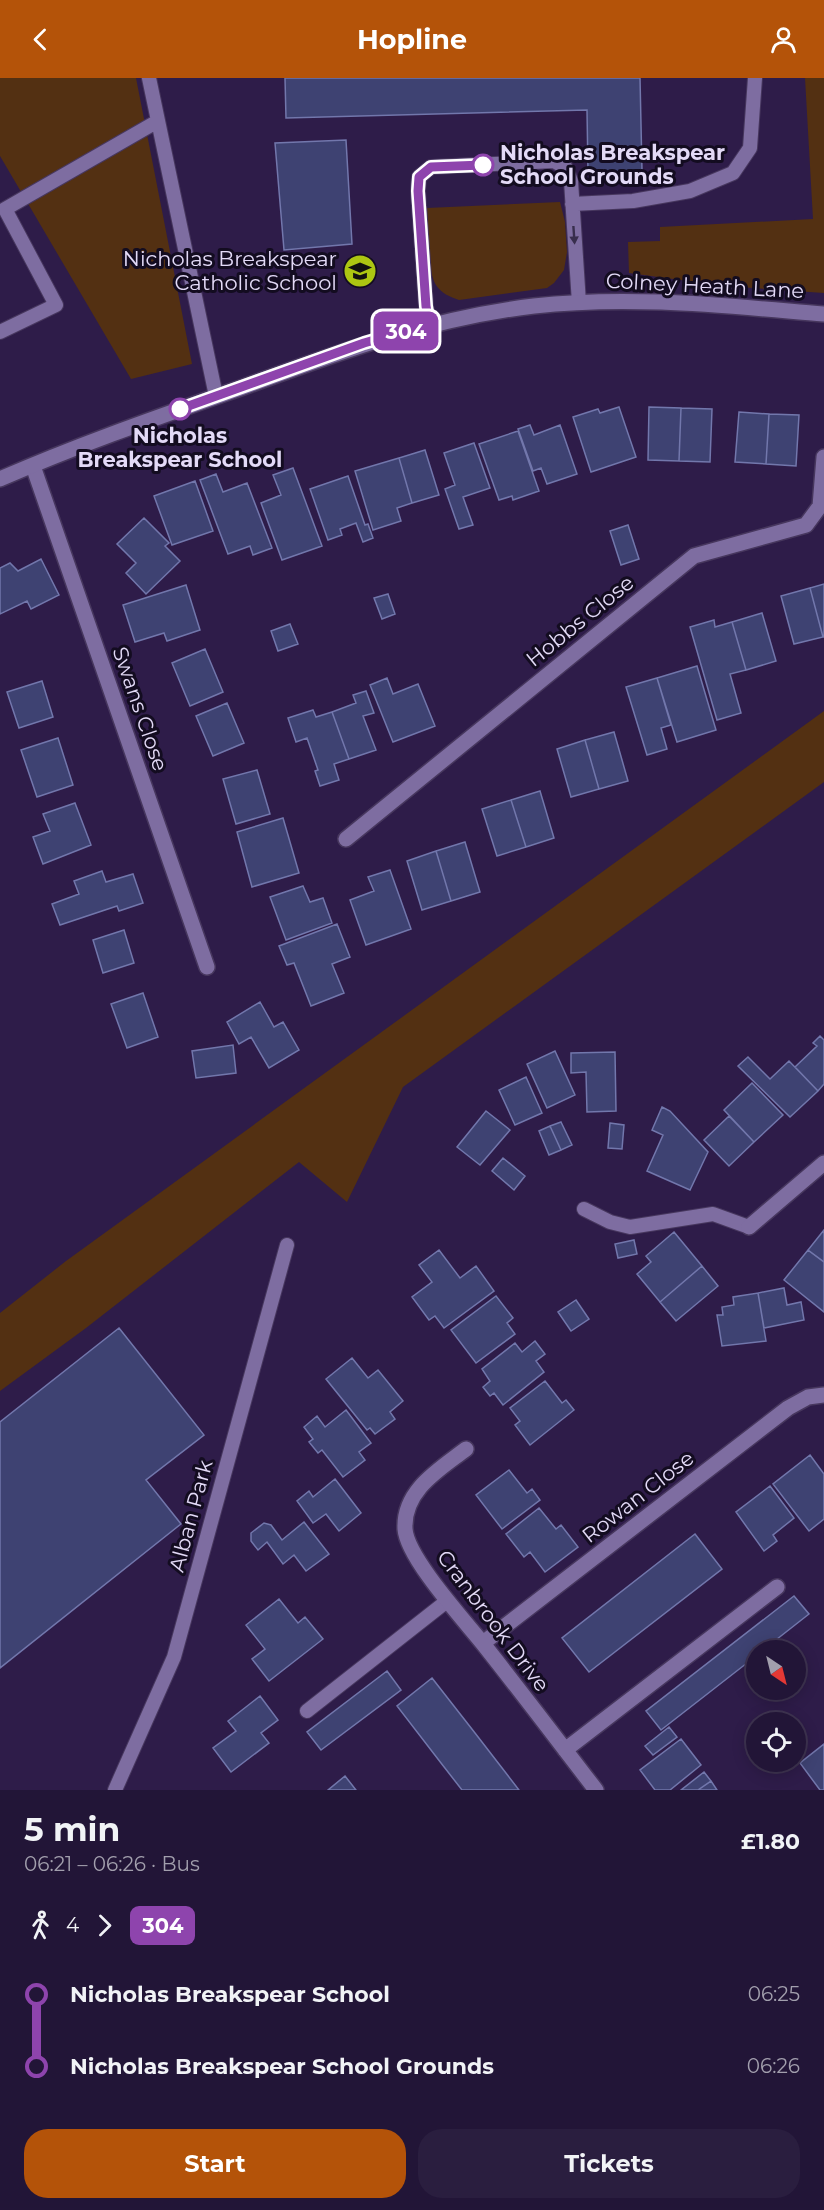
<!DOCTYPE html>
<html lang="en">
<head>
<meta charset="utf-8">
<style>
	:root { --surface:#221537; --page:#2a1e3f; --text:#f1f3f6; --muted:#a29fad; --line:#3f3452; --accent:#b45309 }
	body { margin:0; font-family:Montserrat,sans-serif; background:var(--page); color:var(--text); height:100vh; display:flex; flex-direction:column; font-size:22px; white-space:nowrap }
	* { box-sizing:border-box; margin:0 }
	p { font-size:20px; color:var(--muted) }
	.icon { flex:none; width:33px; height:33px; fill:none; stroke:currentColor; stroke-width:2; stroke-linecap:round; stroke-linejoin:round }
	.map { position:relative; height:1712px; overflow:hidden }
	.drawer { display:flex; flex-direction:column; background:var(--surface); flex:1 }
	.drawer>* { flex:none }
	.badge { padding:0 12px; border-radius:9px; font-size:21px; line-height:39px }
	.needle { width:39px; rotate:145deg }
	.fabs { position:absolute; left:746px; top:1562px; display:grid; gap:12px }
	.fabs a { display:grid; place-items:center; width:60px; height:60px; border-radius:50%; background:var(--surface); box-shadow:0 3px 15px #0003,0 0 0 2px var(--line); font-size:30px }
	.map>.badge { position:absolute; translate:-50% -50%; box-shadow:0 0 0 3px #fff }
	.legs { display:flex; align-items:center; gap:9px; height:66px; padding:0 24px; font-size:20px }
	.legs p { margin-inline-start:auto }
	.headline { display:flex; align-items:center; justify-content:space-between; height:102px; padding:0 24px }
	h1 { font-size:33px; font-weight:700; line-height:45px }
	.button { display:flex; gap:12px; margin-top:auto; padding:12px 24px }
	.button a { flex:1; height:69px; border-radius:24px; background:var(--accent); color:#fff; font-size:24px; font-weight:700; line-height:69px; text-align:center }
	.button a+a { background:var(--page); color:var(--text) }
	ul { padding:0 24px; list-style:none }
	li { display:flex; align-items:center; gap:21px; height:72px; font-size:22px }
	li i { display:grid; place-items:center; width:9px; height:100%; margin:0 8px; background:currentColor }
	li i::after { content:''; width:15px; height:15px; margin:-8px; border:4px solid; border-radius:50%; background:var(--surface) }
	li p { margin-inline-start:auto }
	li:first-child i { background:linear-gradient(#0000 50%,currentColor 0) }
	li:last-child i { background:linear-gradient(currentColor 50%,#0000 0) }
	header { display:flex; justify-content:space-between; align-items:center; height:78px; padding:0 24px; background:var(--accent); color:#fff; font-size:27px; font-weight:700 }
	.map>svg:first-child { display:block }
	.green { fill:#533012 }
	.building { fill:#3e4272; stroke:#7277ac; stroke-width:1.5 }
	.lines { fill:none; stroke-linecap:round; stroke-linejoin:round }
	.lane-casing { stroke:#47375e; stroke-width:16 }
	.street-casing { stroke:#47375e; stroke-width:18 }
	.secondary-casing { stroke:#47375e; stroke-width:18 }
	.lane { stroke:#7e6da1; stroke-width:14 }
	.street { stroke:#7e6da1; stroke-width:15 }
	.secondary { stroke:#7e6da1; stroke-width:15 }
	.oneway { fill:#382e4d }
	.line-1-casing { stroke:#fff; stroke-width:14 }
	.line-1 { stroke:#8e44ad; stroke-width:9 }
	.stop-1-dot { fill:#fff; stroke:#8e44ad; stroke-width:3 }
	.labels { text-anchor:middle; stroke-width:6; stroke-linejoin:round; paint-order:stroke }
	.stop-label { font-size:21px; font-weight:bold; fill:#e3daf7; stroke:#130c20; text-anchor:start }
	.poi-label { font-size:21px; fill:#e3daf7; stroke:#130c20; text-anchor:end }
	.street-label { font-size:21px; fill:#e3daf7; stroke:#130c20 }
</style>
</head>
<body>
<header><svg class="icon" aria-label="back" viewBox="0 0 24 24"><path d="M15 5l-7 7 7 7"/></svg>Hopline<svg class="icon" aria-label="person" viewBox="0 0 24 24"><circle cx="12" cy="8" r="4"/><path d="M4 21q1-7 8-7t8 7"/></svg></header>
<div class="map">
<svg width="824" height="1712" viewBox="0 0 824 1712">
	<rect width="100%" height="100%" fill="#2e1c49"/>
	<path class="green" d="M 0,0 L 136,0 L 192,286 L 131,301 L 0,78 Z
		M 805,0 L 824,0 L 824,215 L 724,208 L 629,195 L 628,164 L 660,163 L 660,149 L 813,141 Z
		M 560,124 L 565,144 L 567,174 L 564,192 L 554,205 L 547,210 L 459,222 C 450,219 441,215 436,207 C 427,193 428,148 427,130 Z
		M 824,633 L 824,704 L 403,1009 L 347,1124 L 299,1084 L 86,1250 L 0,1313 L 0,1235 L 66,1183 Z"/>
	<path class="building" d="M 285,0 L 640,0 L 642,93 L 588,94 L 587,32 L 286,40 Z
		M 346,62 L 352,166 L 284,172 L 275,65 Z
		M 619,329 L 636,379 L 591,394 L 573,339 L 598,331 L 600,335 Z
		M 649,329 L 681,330 L 679,383 L 648,382 Z
		M 681,330 L 712,331 L 710,384 L 679,383 Z
		M 739,334 L 769,336 L 766,386 L 735,384 Z
		M 769,336 L 799,337 L 796,388 L 766,386 Z
		M 530,347 L 534,357 L 560,347 L 577,396 L 547,406 L 541,390 L 533,393 L 518,351 Z
		M 518,353 L 539,413 L 513,422 L 512,418 L 499,422 L 479,366 Z
		M 474,365 L 490,410 L 463,419 L 473,447 L 459,451 L 445,411 L 455,407 L 444,375 Z
		M 425,372 L 439,417 L 412,425 L 399,380 Z
		M 399,380 L 412,425 L 397,430 L 401,443 L 373,452 L 355,393 Z
		M 293,390 L 322,468 L 282,482 L 261,425 L 281,417 L 273,397 Z
		M 216,396 L 223,414 L 247,405 L 272,470 L 253,477 L 250,468 L 228,476 L 200,402 Z
		M 348,398 L 365,447 L 368,446 L 373,460 L 363,464 L 356,445 L 340,451 L 342,457 L 328,462 L 310,411 Z
		M 195,403 L 213,453 L 172,467 L 154,418 Z
		M 144,440 L 169,465 L 165,468 L 180,483 L 146,516 L 126,495 L 136,485 L 117,466 Z
		M 628,447 L 639,481 L 621,487 L 610,453 Z
		M 41,481 L 59,517 L 31,531 L 27,523 L 0,536 L 0,490 L 10,485 L 18,493 Z
		M 824,506 L 824,559 L 823,559 L 810,510 Z
		M 186,507 L 200,552 L 167,563 L 164,555 L 135,564 L 123,527 Z
		M 810,510 L 823,559 L 794,566 L 781,518 Z
		M 388,516 L 395,536 L 382,541 L 374,520 Z
		M 762,535 L 776,583 L 746,592 L 732,544 Z
		M 714,542 L 715,549 L 732,544 L 746,592 L 730,596 L 741,635 L 717,642 L 690,549 Z
		M 290,546 L 298,566 L 278,573 L 271,553 Z
		M 205,571 L 223,614 L 190,628 L 172,585 Z
		M 697,588 L 716,652 L 677,664 L 657,600 Z
		M 387,600 L 393,616 L 418,606 L 435,648 L 393,664 L 370,607 Z
		M 657,600 L 671,647 L 661,650 L 667,671 L 647,677 L 626,609 Z
		M 42,603 L 53,639 L 19,650 L 7,614 Z
		M 366,613 L 374,635 L 363,638 L 376,672 L 349,681 L 332,634 L 356,625 L 353,617 Z
		M 227,625 L 244,665 L 213,678 L 196,638 Z
		M 313,632 L 316,639 L 332,634 L 349,681 L 334,686 L 339,702 L 320,708 L 315,693 L 318,692 L 307,660 L 296,664 L 288,640 Z
		M 614,654 L 628,703 L 599,711 L 585,662 Z
		M 58,660 L 73,707 L 37,719 L 21,672 Z
		M 585,662 L 599,711 L 571,719 L 557,671 Z
		M 257,692 L 270,736 L 236,746 L 223,701 Z
		M 540,713 L 554,760 L 526,769 L 511,722 Z
		M 511,722 L 526,769 L 497,778 L 482,731 Z
		M 75,725 L 91,767 L 43,786 L 33,759 L 50,753 L 43,736 Z
		M 283,740 L 299,795 L 252,809 L 237,754 Z
		M 465,764 L 480,814 L 451,823 L 436,773 Z
		M 436,773 L 451,823 L 422,832 L 407,783 Z
		M 390,792 L 411,851 L 366,867 L 350,822 L 374,813 L 368,799 Z
		M 102,793 L 106,804 L 133,796 L 143,825 L 119,833 L 117,828 L 60,847 L 52,826 L 79,816 L 74,803 Z
		M 303,808 L 310,824 L 323,820 L 332,845 L 286,862 L 270,819 Z
		M 337,846 L 350,879 L 332,886 L 344,915 L 311,928 L 294,885 L 287,887 L 279,868 Z
		M 124,852 L 134,885 L 103,895 L 93,862 Z
		M 143,915 L 158,959 L 127,970 L 111,926 Z
		M 260,924 L 274,949 L 283,944 L 299,972 L 269,990 L 251,959 L 239,966 L 227,944 Z
		M 820,958 L 824,962 L 824,1006 L 818,1013 L 795,989 L 817,968 L 813,965 Z
		M 233,967 L 236,995 L 196,1000 L 192,973 Z
		M 555,973 L 575,1017 L 547,1030 L 527,986 Z
		M 615,974 L 616,1033 L 587,1034 L 586,994 L 571,995 L 571,975 Z
		M 748,979 L 770,1001 L 789,983 L 818,1013 L 790,1039 L 738,988 Z
		M 526,999 L 542,1035 L 515,1047 L 499,1012 Z
		M 752,1005 L 783,1037 L 754,1064 L 724,1032 Z
		M 662,1029 L 670,1033 L 708,1074 L 690,1112 L 647,1093 L 663,1057 L 652,1052 Z
		M 486,1033 L 510,1052 L 480,1087 L 457,1069 Z
		M 729,1038 L 754,1064 L 729,1088 L 704,1062 Z
		M 561,1044 L 572,1067 L 561,1072 L 550,1048 Z
		M 610,1045 L 624,1047 L 622,1071 L 608,1070 Z
		M 550,1048 L 561,1072 L 549,1077 L 539,1053 Z
		M 503,1080 L 525,1098 L 514,1112 L 492,1093 Z
		M 824,1152 L 824,1184 L 808,1172 Z
		M 674,1154 L 702,1188 L 660,1224 L 637,1196 L 651,1184 L 646,1178 Z
		M 634,1162 L 637,1176 L 618,1180 L 615,1166 Z
		M 439,1172 L 460,1200 L 476,1188 L 494,1213 L 444,1250 L 435,1238 L 429,1242 L 412,1219 L 432,1204 L 419,1187 Z
		M 808,1172 L 824,1184 L 824,1234 L 784,1202 Z
		M 702,1188 L 718,1208 L 676,1243 L 660,1224 Z
		M 784,1210 L 787,1227 L 801,1224 L 804,1242 L 764,1250 L 758,1215 Z
		M 758,1215 L 766,1263 L 722,1268 L 717,1237 L 723,1237 L 722,1229 L 734,1227 L 733,1219 Z
		M 496,1218 L 513,1240 L 507,1245 L 515,1256 L 476,1285 L 451,1252 Z
		M 576,1222 L 589,1241 L 571,1253 L 558,1234 Z
		M 119,1250 L 204,1357 L 146,1402 L 181,1446 L 0,1590 L 0,1344 Z
		M 535,1263 L 545,1276 L 536,1283 L 544,1294 L 503,1327 L 494,1315 L 490,1318 L 483,1309 L 490,1303 L 482,1291 L 515,1265 L 522,1274 Z
		M 352,1280 L 368,1300 L 378,1292 L 403,1323 L 390,1334 L 395,1341 L 375,1356 L 370,1350 L 367,1352 L 326,1301 Z
		M 545,1303 L 562,1325 L 566,1322 L 574,1332 L 530,1367 L 515,1347 L 520,1343 L 510,1330 Z
		M 346,1332 L 371,1365 L 359,1374 L 365,1382 L 343,1399 L 322,1372 L 318,1375 L 309,1364 L 313,1361 L 304,1349 L 317,1338 L 325,1349 Z
		M 810,1377 L 824,1396 L 824,1441 L 809,1453 L 773,1406 Z
		M 509,1392 L 527,1415 L 532,1411 L 540,1422 L 502,1451 L 476,1417 Z
		M 335,1401 L 361,1435 L 339,1453 L 326,1436 L 313,1445 L 297,1423 L 309,1413 L 313,1419 Z
		M 770,1408 L 794,1440 L 773,1457 L 777,1463 L 764,1473 L 736,1434 Z
		M 539,1430 L 556,1451 L 561,1447 L 578,1469 L 545,1494 L 530,1474 L 524,1479 L 506,1456 Z
		M 304,1444 L 329,1476 L 306,1493 L 294,1477 L 283,1486 L 267,1464 L 258,1472 L 251,1463 L 251,1455 L 264,1445 L 271,1447 L 282,1462 Z
		M 695,1456 L 722,1491 L 589,1594 L 562,1560 Z
		M 794,1518 L 809,1536 L 763,1572 L 756,1572 L 756,1578 L 661,1652 L 646,1633 Z
		M 279,1521 L 298,1545 L 305,1539 L 323,1561 L 269,1603 L 252,1581 L 265,1571 L 246,1547 Z
		M 387,1593 L 401,1612 L 321,1672 L 307,1654 Z
		M 432,1600 L 475,1655 L 519,1712 L 462,1712 L 441,1685 L 397,1628 Z
		M 260,1618 L 278,1642 L 261,1655 L 269,1665 L 231,1694 L 213,1670 L 236,1653 L 228,1643 Z
		M 669,1649 L 677,1659 L 653,1677 L 645,1668 Z
		M 681,1661 L 701,1687 L 670,1712 L 655,1712 L 640,1692 Z
		M 824,1666 L 824,1712 L 820,1712 L 800,1685 Z
		M 704,1694 L 711,1703 L 698,1712 L 681,1712 Z
		M 345,1698 L 356,1712 L 328,1712 Z
		M 711,1703 L 717,1712 L 698,1712 Z"/>
	<g class="lines">
		<g class="lane-casing">
			<path id="lane" d="M 149,0 L 216,318
				M 572,126 L 633,123 L 690,113 L 733,95 L 750,70 L 755,0
				M 429,246 L 426,228 L 418,113 L 419,99 L 431,89 L 554,83 L 566,90 L 571,103 L 579,225
				M 0,254 L 56,227 L 5,131 L 158,43
				M 584,1131 L 610,1144 L 630,1149 L 713,1136 L 749,1149
				M 307,1633 L 447,1523
				M 115,1712 L 174,1579 L 287,1167"/>
		</g>
		<g class="street-casing">
			<path id="street" d="M 33,388 L 207,889
				M 346,761 L 694,478 L 806,447 L 820,428 L 824,379
				M 749,1149 L 824,1085
				M 466,1371 C 440,1391 403,1412 405,1451 C 407,1480 465,1543 484,1567 C 522,1615 559,1664 596,1712
				M 483,1565 L 788,1330 L 808,1319 L 824,1317
				M 565,1672 L 777,1509"/>
		</g>
		<g class="secondary-casing">
			<path id="secondary" d="M 0,401 C 80,366 164,337 246,308 C 342,273 432,240 534,228 C 631,217 727,228 824,236"/>
		</g>
		<use href="#lane" class="lane"/>
		<use href="#street" class="street"/>
		<use href="#secondary" class="secondary"/>
	</g>
	<defs><path id="oneway-solid" d="M-6-.8H1V-3.2L6.5 0L1 3.2V.8H-6Z" transform="scale(1.5)"/></defs>
	<use class="oneway" href="#oneway-solid" transform="translate(574 157) rotate(86)"/>
	<g class="lines">
		<g class="line-1-casing">
			<path id="line-1" d="M 180,331 L 364,265 L 429,246 L 426,228 L 418,113 L 419,99 L 431,89 L 483,87"/>
		</g>
		<use href="#line-1" class="line-1"/>
	</g>
	<defs>
		<g id="school-disc" transform="scale(1.725)"><circle r="9.5" fill="#acc612" stroke="#130c20"/><path d="M0-5L7-2L0 1L-7-2ZM-4 1L0 2.5L4 1V4Q0 6-4 4Z" fill="#111"/></g>
	</defs>
	<g fill-rule="evenodd">
		<use href="#school-disc" x="360" y="193"/>
	</g>
	<g class="stop-1-dot">
		<circle cx="483" cy="87" r="10"/>
		<circle cx="180" cy="331" r="10"/>
	</g>
	<g class="labels">
		<g class="stop-label">
			<text x="500" y="82">Nicholas Breakspear<tspan x="500" dy="24">School Grounds</tspan></text>
			<text x="180" y="365" text-anchor="middle">Nicholas<tspan x="180" dy="24">Breakspear School</tspan></text>
		</g>
		<g class="poi-label">
			<text x="337" y="188">Nicholas Breakspear<tspan x="337" dy="24">Catholic School</tspan></text>
		</g>
		<g class="street-label">
			<text transform="translate(705 208) rotate(3)" y="7">Colney Heath Lane</text>
			<text transform="translate(580 543) rotate(-39)" y="7">Hobbs Close</text>
			<text transform="translate(140 631) rotate(71)" y="7">Swans Close</text>
			<text transform="translate(638 1419) rotate(-38)" y="7">Rowan Close</text>
			<text transform="translate(191 1438) rotate(-75)" y="7">Alban Park</text>
			<text transform="translate(493 1543) rotate(53)" y="7">Cranbrook Drive</text>
		</g>
	</g>
</svg>
<div class="fabs">
<a><svg class="needle" viewBox="-14 -14 28 28"><path d="M0-13l5 13h-10z" fill="#e53935"/><path d="M0 13l5-13h-10z" fill="#a29fad"/></svg></a>
<a><svg class="icon" aria-label="locate" viewBox="0 0 24 24"><circle cx="12" cy="12" r="6"/><path d="M12 2v4M12 18v4M2 12h4M18 12h4"/></svg></a>
</div>
<b class="badge" style="left:406px;top:253px;background:#8e44ad;color:#fff">304</b>
</div>
<section class="drawer">
<div class="headline"><div><h1>5 min</h1><p>06:21 – 06:26 · Bus</p></div><b>£1.80</b></div>
<div class="legs"><svg class="icon" aria-label="walk" viewBox="0 0 24 24"><circle cx="13" cy="4" r="2"/><path d="M13 8l-2 6 4 7M11 14l-3 7M7 12l3-4h3l4 4"/></svg>4<svg class="icon" aria-label="forward" viewBox="0 0 24 24"><path d="M9 5l7 7-7 7"/></svg><b class="badge" style="background:#8e44ad;color:#fff">304</b></div>
<ul>
<li><i style="color:#8e44ad"></i><b>Nicholas Breakspear School</b><p>06:25</p></li>
<li><i style="color:#8e44ad"></i><b>Nicholas Breakspear School Grounds</b><p>06:26</p></li>
</ul>
<div class="button"><a>Start</a><a>Tickets</a></div>
</section>
</body>
</html>
